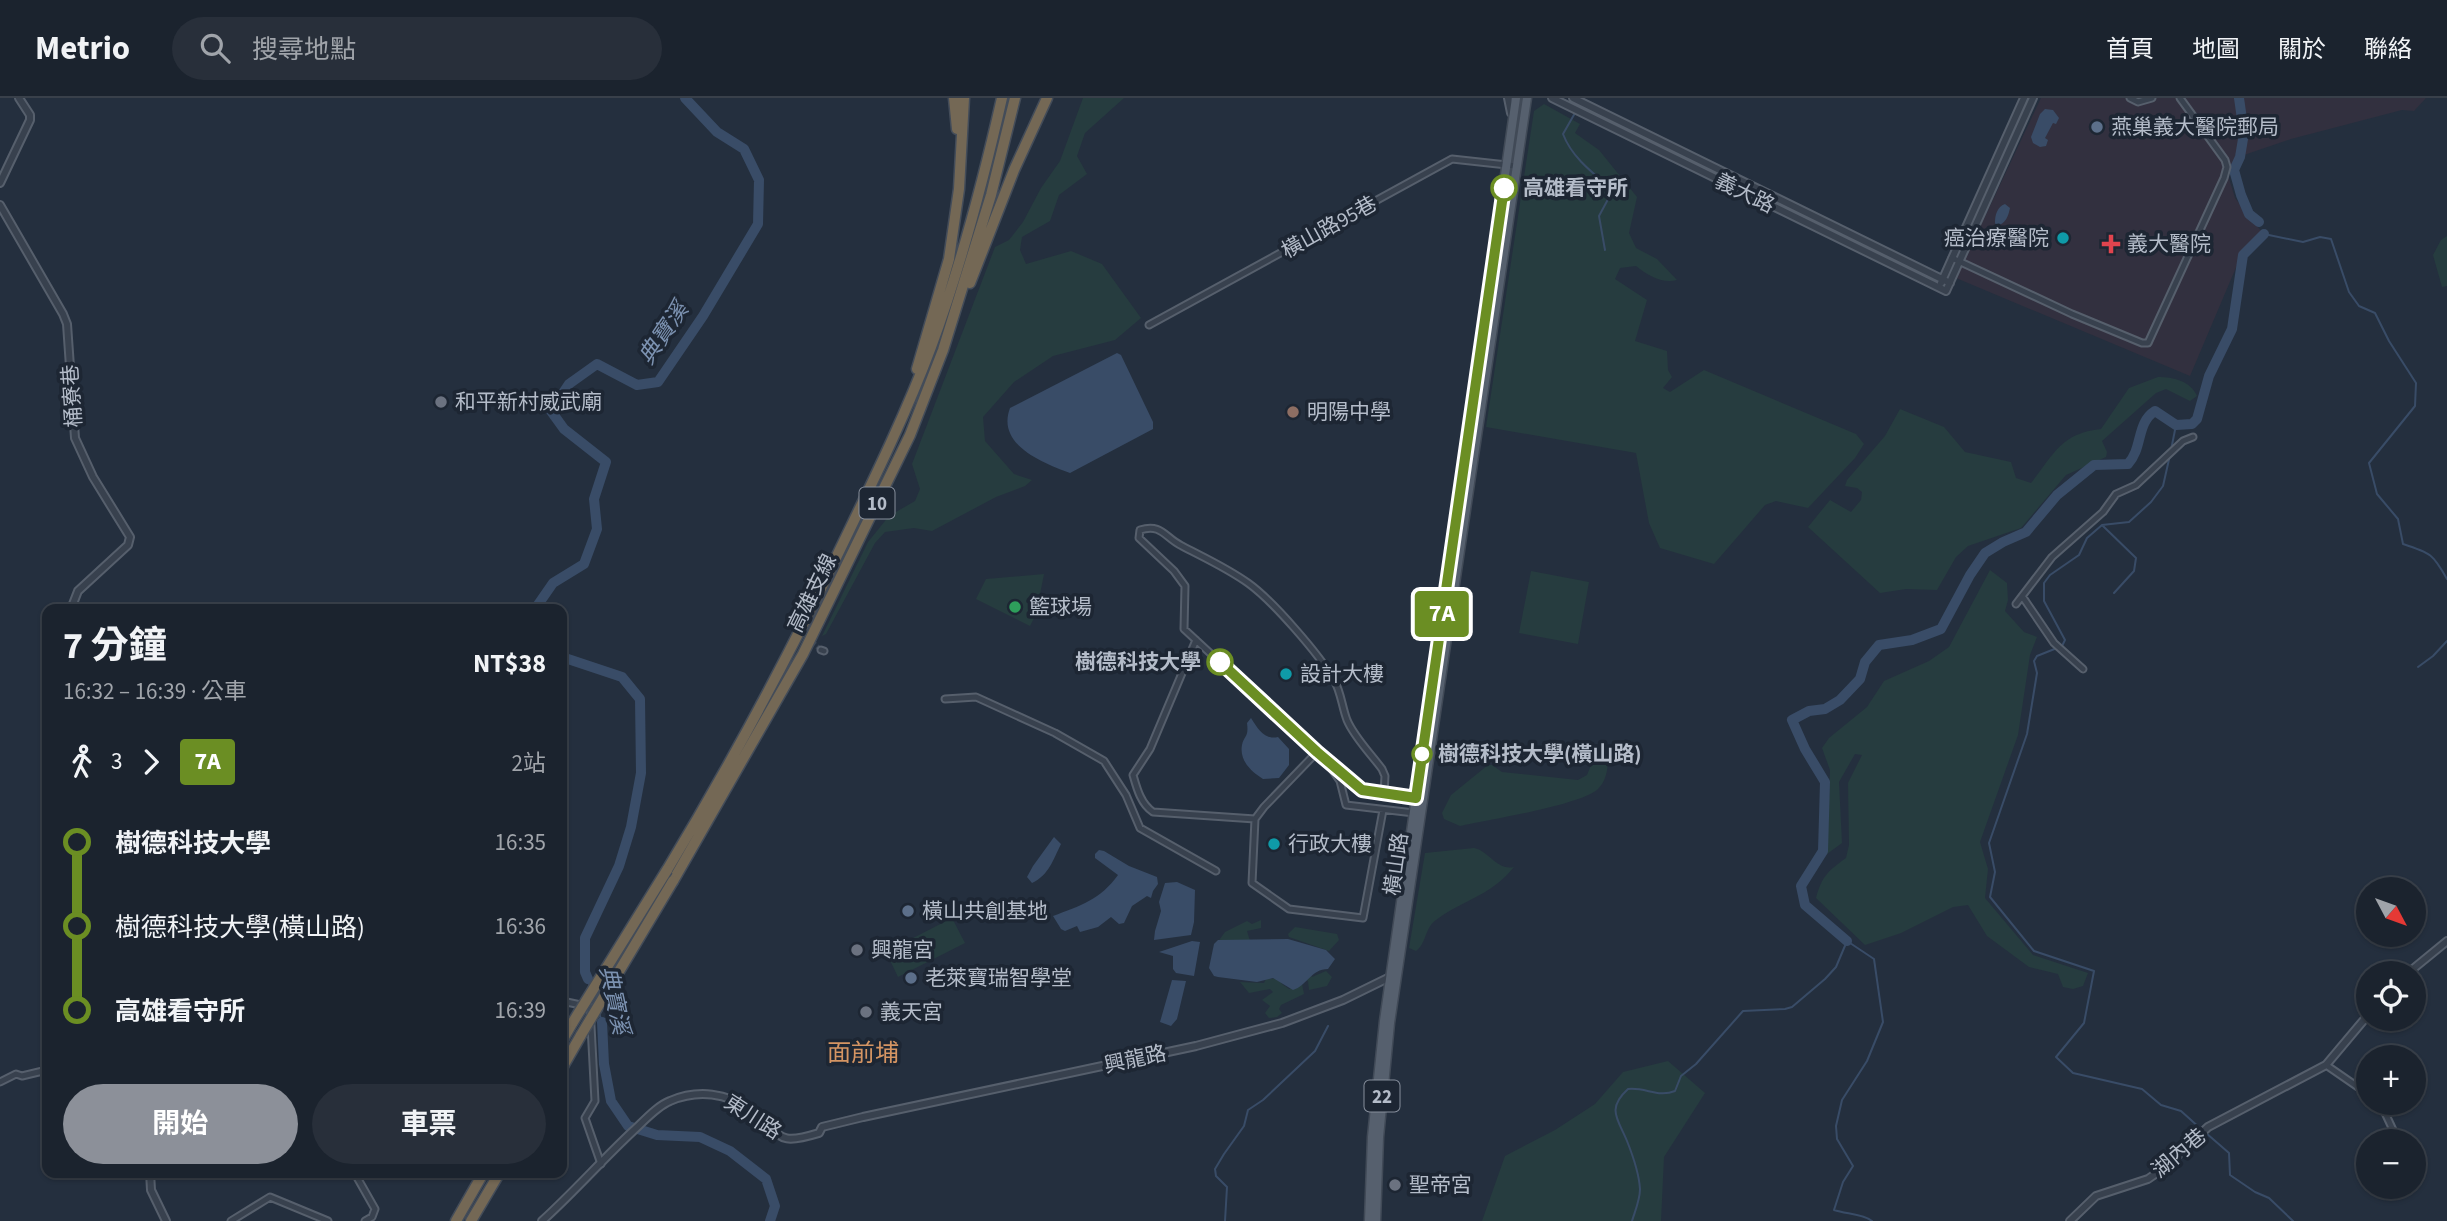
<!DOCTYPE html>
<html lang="zh-TW">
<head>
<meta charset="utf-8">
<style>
	:root { --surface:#1b232e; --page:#282f3a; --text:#f1f3f6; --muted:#a0a4aa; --line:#39404a; --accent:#8c9099 }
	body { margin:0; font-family:"Source Sans 3","Noto Sans TC",sans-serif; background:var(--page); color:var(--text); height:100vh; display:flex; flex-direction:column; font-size:26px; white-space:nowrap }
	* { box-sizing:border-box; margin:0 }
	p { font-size:23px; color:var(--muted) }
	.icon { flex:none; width:38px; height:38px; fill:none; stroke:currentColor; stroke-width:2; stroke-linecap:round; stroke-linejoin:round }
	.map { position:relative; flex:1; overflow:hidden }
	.sheet { position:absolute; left:42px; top:506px; width:525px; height:574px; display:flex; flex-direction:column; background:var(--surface); border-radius:14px; box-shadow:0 2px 5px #0004,0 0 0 2px var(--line) }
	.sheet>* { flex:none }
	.badge { padding:0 14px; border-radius:5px; font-size:24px; line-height:46px }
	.needle { width:46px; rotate:131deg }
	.buttons { position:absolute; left:2356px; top:779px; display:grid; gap:14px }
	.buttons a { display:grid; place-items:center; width:70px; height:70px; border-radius:50%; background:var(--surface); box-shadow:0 2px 5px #0004,0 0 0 2px var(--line); font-size:35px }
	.map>.badge { position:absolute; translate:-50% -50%; box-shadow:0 0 0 4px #fff }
	.legs { display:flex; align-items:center; gap:10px; height:77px; padding:0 21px; font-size:23px }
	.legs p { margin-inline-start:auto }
	.summary { display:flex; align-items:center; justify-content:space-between; height:119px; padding:0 21px }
	h1 { font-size:38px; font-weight:700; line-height:52px }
	.cta { display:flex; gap:14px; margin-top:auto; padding:14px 21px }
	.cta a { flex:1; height:80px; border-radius:42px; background:var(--accent); color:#fff; font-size:28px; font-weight:700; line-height:80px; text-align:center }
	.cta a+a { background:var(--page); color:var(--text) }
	ul { padding:0 21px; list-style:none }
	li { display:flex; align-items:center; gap:24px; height:84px; font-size:26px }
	li i { display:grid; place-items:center; width:10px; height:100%; margin:0 9px; background:currentColor }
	li i::after { content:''; width:18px; height:18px; margin:-9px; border:5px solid; border-radius:50%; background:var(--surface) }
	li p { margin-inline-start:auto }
	li:first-child i { background:linear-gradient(#0000 50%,currentColor 0) }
	li:last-child i { background:linear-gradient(currentColor 50%,#0000 0) }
	header { display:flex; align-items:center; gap:42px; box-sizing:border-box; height:98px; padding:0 35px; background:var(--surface); border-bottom:2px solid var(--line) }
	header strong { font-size:33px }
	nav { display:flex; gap:38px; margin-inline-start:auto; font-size:24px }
	.search { width:490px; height:63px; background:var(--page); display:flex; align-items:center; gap:18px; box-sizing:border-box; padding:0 24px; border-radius:38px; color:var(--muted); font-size:26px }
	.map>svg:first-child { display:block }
	.medical { fill:#32303f }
	.green { fill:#263c3f }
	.water { fill:#394c67 }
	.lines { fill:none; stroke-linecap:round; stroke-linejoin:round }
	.stream { stroke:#394c67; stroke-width:2 }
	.river { stroke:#394c67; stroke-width:10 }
	.minor-tunnel { stroke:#3a4453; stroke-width:5; stroke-dasharray:5 2.5; stroke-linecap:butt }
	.minor-casing { stroke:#565f6c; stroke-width:9 }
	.tertiary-casing { stroke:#565f6c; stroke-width:10 }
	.primary-casing { stroke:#414a57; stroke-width:11 }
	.motorway-casing { stroke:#434c59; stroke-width:13 }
	.minor { stroke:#38414e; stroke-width:5 }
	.tertiary { stroke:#38414e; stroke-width:6 }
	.primary { stroke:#56606e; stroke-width:8 }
	.motorway { stroke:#746855; stroke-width:10 }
	.motorway-bridge-casing { stroke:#434c59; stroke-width:13; stroke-linecap:butt }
	.motorway-bridge { stroke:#746855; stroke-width:10 }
	.line-1-casing { stroke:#fff; stroke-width:16 }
	.line-1 { stroke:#6b8e23; stroke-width:10 }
	.service-dot { fill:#5c6f8a; stroke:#1d2633; stroke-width:2.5 }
	.stop-1-dot { fill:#fff; stroke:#6b8e23; stroke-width:3.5 }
	.culture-dot { fill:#0f9aa8; stroke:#1d2633; stroke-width:2.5 }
	.health-dot { fill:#e0444e; stroke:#1d2633; stroke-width:2.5 }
	.worship-dot { fill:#6b7280; stroke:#1d2633; stroke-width:2.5 }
	.education-dot { fill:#8d6e63; stroke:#1d2633; stroke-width:2.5 }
	.leisure-dot { fill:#2e9e5b; stroke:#1d2633; stroke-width:2.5 }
	.labels { text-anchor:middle; stroke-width:7; stroke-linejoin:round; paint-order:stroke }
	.shield { fill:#1d2633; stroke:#878f9c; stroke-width:2 }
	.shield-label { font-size:19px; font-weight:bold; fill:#b4bcc9 }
	.poi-label { font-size:21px; fill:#b4bcc9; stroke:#1d2633; text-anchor:start }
	.stop-label { font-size:21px; font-weight:bold; fill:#b4bcc9; stroke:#1d2633; text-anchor:start }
	.street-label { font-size:21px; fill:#b4bcc9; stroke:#1d2633 }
	.water-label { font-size:23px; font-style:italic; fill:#7c92b1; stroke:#1d2633 }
	.quarter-label { font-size:24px; fill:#d59563; stroke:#1d2633 }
</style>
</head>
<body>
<header>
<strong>Metrio</strong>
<div class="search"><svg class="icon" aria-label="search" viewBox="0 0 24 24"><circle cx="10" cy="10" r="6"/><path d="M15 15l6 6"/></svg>搜尋地點</div>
<nav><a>首頁</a><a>地圖</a><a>關於</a><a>聯絡</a></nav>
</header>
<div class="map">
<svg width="2447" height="1123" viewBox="0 0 2447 1123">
	<rect width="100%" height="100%" fill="#242f3e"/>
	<path class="medical" d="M 2041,0 L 2426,0 L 2414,13 L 2402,12 L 2291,41 L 2244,57 L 2228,77 L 2235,100 L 2261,133 L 2240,160 L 2190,278 L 1956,180 Z"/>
	<path class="green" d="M 1083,0 L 1124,0 L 1085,35 L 1077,58 L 1087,76 L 1059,97 L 1050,123 L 1022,139 L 1020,152 L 1026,166 L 1071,153 L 1102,166 L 1141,220 L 1115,242 L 1053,258 L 1014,284 L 983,319 L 985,343 L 1014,376 L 1032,382 L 1025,388 L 996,399 L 932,433 L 914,430 L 885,434 L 875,445 L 826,536 L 822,538 L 868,444 L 889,418 L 915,403 L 920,391 L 912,366 L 995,149 L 1009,142 L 1023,124 L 1041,90 L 1060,63 Z
		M 1544,6 L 1580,26 L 1575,35 L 1599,52 L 1637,99 L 1629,135 L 1636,150 L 1657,161 L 1677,182 C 1662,186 1647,177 1636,168 L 1620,170 L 1615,181 L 1647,202 L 1635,243 L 1667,253 L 1668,272 L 1672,279 L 1663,290 L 1670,294 L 1704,272 L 1856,336 L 1864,346 L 1855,360 L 1808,410 L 1776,403 L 1765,407 L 1714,466 L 1660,450 L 1649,425 L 1636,355 L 1486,329 L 1534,13 Z
		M 2447,138 L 2447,188 L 2442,189 L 2433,157 L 2441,142 Z
		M 2158,279 C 2173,279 2191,283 2197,298 L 2190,303 L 2166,291 L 2156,295 L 2102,343 L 2107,354 L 2106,359 L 2066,377 L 2021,430 L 1968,448 L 1956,459 L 1937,492 L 1906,491 L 1880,495 L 1808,429 L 1830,402 L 1851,414 L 1861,402 L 1862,394 L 1857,390 L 1845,388 L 1847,382 L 1885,338 L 1900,311 L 1944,329 L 1965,354 L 2011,364 L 2016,380 L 2031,385 C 2054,356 2061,335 2101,331 L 2129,290 Z
		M 1990,472 L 2007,485 L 2008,502 L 2005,513 L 2024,534 L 2037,539 L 2030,557 L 2018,637 L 1980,744 L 1988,771 L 1985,800 L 2033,857 L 2088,875 L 2083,888 L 2073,891 L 2063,889 L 2058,876 L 2029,869 L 1987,838 L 1968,807 L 1953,809 L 1901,835 L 1865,847 L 1816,800 C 1822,778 1828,773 1846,760 L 1849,747 L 1848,685 L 1862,657 L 1855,656 L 1839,684 L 1842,745 L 1827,756 L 1830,672 L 1822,650 L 1829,640 L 1867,609 L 1884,583 L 1929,563 L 1949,549 Z
		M 1531,473 L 1589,484 L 1578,546 L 1519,535 Z
		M 1044,476 L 1036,516 L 1030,528 L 976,501 L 986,481 Z
		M 1598,650 L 1608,655 C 1608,667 1608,681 1598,691 C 1581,707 1488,722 1460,728 L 1444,721 L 1442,715 L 1451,697 L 1488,667 L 1492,667 L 1502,674 L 1578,682 L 1587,677 Z
		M 1474,750 C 1489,753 1497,773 1514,769 C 1509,775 1504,780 1498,785 C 1480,800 1455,807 1436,822 C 1424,831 1427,845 1416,853 L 1409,850 L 1425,755 Z
		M 952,820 L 965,845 L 898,879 L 886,854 Z
		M 1261,822 L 1261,830 L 1247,833 L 1250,843 L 1217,845 L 1225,834 L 1247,823 L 1252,826 Z
		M 1295,829 L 1337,836 L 1339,842 L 1329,853 L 1289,839 L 1288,836 Z
		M 1326,873 L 1332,879 L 1327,888 L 1309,892 L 1308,883 L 1305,881 L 1310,875 L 1312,879 Z
		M 1278,880 L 1282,886 L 1289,891 L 1302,886 L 1304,896 L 1281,907 L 1279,911 L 1282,915 L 1277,919 L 1269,920 L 1265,915 L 1270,908 L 1262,902 L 1273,894 L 1270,891 L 1249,895 L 1240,884 L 1264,885 L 1266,881 Z
		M 1668,963 L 1705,995 L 1664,1059 L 1661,1123 L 1482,1123 L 1505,1058 L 1555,1032 L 1595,1006 L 1623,974 Z"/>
	<path class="water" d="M 2045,11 L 2053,12 L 2059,20 L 2056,26 L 2053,25 L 2045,40 L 2048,42 L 2046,48 L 2040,49 L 2033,45 L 2031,39 L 2040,16 Z
		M 2005,106 L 2010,110 C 2008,119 2006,125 1997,128 L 1995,125 C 1995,117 1997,109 2005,106 Z
		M 1117,255 L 1121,257 L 1153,324 L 1153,331 L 1070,375 C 1043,365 996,347 1010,310 Z
		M 1251,620 C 1258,631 1264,642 1278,639 L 1289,651 L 1289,667 L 1279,680 L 1263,681 C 1252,674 1239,663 1242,647 C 1244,637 1249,640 1247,625 Z
		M 1054,739 L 1061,746 C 1053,762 1049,777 1032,785 L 1027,779 L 1033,768 Z
		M 1099,752 L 1104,753 L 1129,768 L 1157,779 L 1158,786 L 1153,793 L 1151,800 L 1147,798 L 1132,808 L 1124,825 L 1119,826 L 1111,819 L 1098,829 L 1080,834 L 1077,828 L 1065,833 L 1061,831 L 1053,818 C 1080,808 1101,801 1118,777 L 1095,760 L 1095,756 Z
		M 1177,784 L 1195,792 L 1194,824 L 1191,837 L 1154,842 L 1155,833 L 1161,813 L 1159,804 L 1165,785 Z
		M 1288,841 L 1326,852 L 1335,861 L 1328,871 C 1311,871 1307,888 1293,892 L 1273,880 L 1257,884 L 1218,879 L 1214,878 L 1209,870 L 1214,846 L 1218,842 Z
		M 1192,843 L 1200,844 L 1194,878 L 1176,875 L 1173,871 L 1173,858 L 1159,854 Z
		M 1172,882 L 1186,883 L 1177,921 L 1171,928 L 1160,924 Z"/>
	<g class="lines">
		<path class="stream" d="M 1575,15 L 1563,36 C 1572,60 1594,76 1613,92 L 1599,118 L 1605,152
			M 2264,136 L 2303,144 L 2320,139 L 2331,141 L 2349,194 L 2359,208 L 2375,215 L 2389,243 L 2416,285 L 2415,308 L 2369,365 L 2377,396 L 2398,421 L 2403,446 C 2431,455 2433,456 2447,481
			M 2171,352 L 2176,327
			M 2170,357 L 2163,388 L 2151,404 L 2129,424 L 2102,427 L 2087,440 L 2079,457 L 2050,477 L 2044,485 L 2044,503 L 2065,542 L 2062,548 L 2037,558 L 2034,563 L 2037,575 L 2027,636 L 1989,745 L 1995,774 L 1990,799 L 2034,853 L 2094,873 L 2084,925 L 2056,959 L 2073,975 L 2142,991 L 2161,1007 L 2181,1013 L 2201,1031
			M 2103,428 L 2136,460 L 2134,473 L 2114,495
			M 2418,569 L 2433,558 L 2447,543
			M 588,881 L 590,890
			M 599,915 L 602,924
			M 2206,1035 L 2229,1055 L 2230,1077 L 2255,1094 L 2269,1100 L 2293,1123
			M 1225,1123 L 1227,1089 L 1216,1078 L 1215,1071 L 1224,1056 L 1244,1028 L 1248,1012 L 1263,1002 L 1315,953 L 1328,928
			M 1632,1123 C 1635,1113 1640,1102 1640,1091 C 1639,1075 1633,1058 1627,1043 C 1618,1021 1606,1011 1628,991 C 1646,989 1658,1000 1675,993 L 1681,978 L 1696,966 L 1743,913 L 1785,911 L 1792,909 L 1825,881 L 1836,869 L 1847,843 L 1874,861 L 1883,924 L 1867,963 L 1842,1002 L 1836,1028 L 1837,1041 L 1853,1068 L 1843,1084 L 1834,1112 C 1846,1116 1863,1116 1872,1123"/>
		<path class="river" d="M 2239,0 L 2244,35 L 2240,59 L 2234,72 L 2241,97 L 2249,116 L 2259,124
			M 535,511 L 553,485 L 584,466 L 597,431 L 594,401 L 606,364 L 564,331 L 551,313 L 569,286 L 597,266 L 637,287 L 658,284 L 703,218 L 758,126 L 759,82 L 744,51 L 717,34 L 685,0
			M 562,559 L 622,579 L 640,601 L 641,675 L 631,729 L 619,768 L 585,840 L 585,874 L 588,881
			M 1847,843 L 1805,807 L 1801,788 L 1823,753 L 1825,684 L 1805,651 L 1792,622 L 1809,613 L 1825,611 L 1840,602 L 1860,581 L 1865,564 L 1879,547 L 1912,542 L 1941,531 L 1970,477 L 1985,455 L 2003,444 L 2026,434 L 2057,397 L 2094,367 L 2128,366 C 2143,350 2136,325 2155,313 L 2176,327 L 2192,326 L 2197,321 L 2209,278 L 2232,231 L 2243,157 L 2264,136
			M 602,924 L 604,966 L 611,1003 L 628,1028 L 657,1037 L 700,1039 L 730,1053 L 766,1081 L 775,1108 L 770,1123"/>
		<path class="minor-tunnel" d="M 795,528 L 821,552"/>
		<g class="minor-casing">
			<path id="minor" d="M 2130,0 L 2138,4 L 2152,0
				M 1952,160 L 2072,216 L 2142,245 L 2148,245 L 2224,80 L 2227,69 L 2225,62 L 2180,0
				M 1149,227 L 1452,61 L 1516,68
				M 2022,498 L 2054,545 L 2083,571
				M 2016,506 L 2052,459 L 2103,414 L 2116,396 L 2136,387 L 2183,343 L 2193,339
				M 1196,542 L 1150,651 L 1133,677 C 1137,691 1141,706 1153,714 L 1255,721
				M 821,552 L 824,553
				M 945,601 L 976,599 L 1055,635 L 1104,663 L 1126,697 L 1140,730 L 1216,773
				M 1317,654 L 1264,709 L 1255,721 L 1252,785 L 1289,811 L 1363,820 L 1383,712
				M 1329,667 L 1340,683 L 1346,707 L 1414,715
				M 1384,695 L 1385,678 L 1382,671 C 1371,656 1354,639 1347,622 C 1342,609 1341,594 1334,582 C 1319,556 1272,502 1248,485 C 1227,470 1205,460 1182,448 C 1165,440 1162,425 1140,432 L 1139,440 L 1174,473 L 1185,488 L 1184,531 L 1317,654 L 1362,692 L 1416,700
				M 562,903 L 590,909 L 595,1003 L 585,1020 L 601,1066
				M 2326,967 L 2368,996
				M 0,984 L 16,976 L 22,978 L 47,972
				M 2380,1004 L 2393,1032
				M 354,1074 L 375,1111 L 372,1119 L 365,1123
				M 231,1123 L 270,1099 L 328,1123"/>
		</g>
		<g class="tertiary-casing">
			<path id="tertiary" d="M 1508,0 L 1511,15
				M 1552,0 L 1946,193 L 2033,0
				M 1573,0 L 1950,185
				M 0,85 L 30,22 L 30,17 L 19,0
				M 0,107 L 63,216 L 67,226 L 75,340 L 93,379 L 130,439 L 128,447 L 78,493 L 71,511
				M 1941,185 L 2024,0
				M 47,784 L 47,808
				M 2408,875 L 2447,843
				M 150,1074 L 151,1092 L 166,1123
				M 542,1123 C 574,1094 602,1062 633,1033 C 644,1023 657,1008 670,1003 C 698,991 727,995 751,1012 C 784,1036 773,1049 819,1035 L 822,1029 L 863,1019 L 1196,948 L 1282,925 L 1343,902 L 1392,878
				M 2070,1123 L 2096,1098 L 2148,1081 L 2164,1070 L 2208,1029 L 2326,967 L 2368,917"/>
		</g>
		<g class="primary-casing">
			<path id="primary" d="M 1369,1123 L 1372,1039 L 1384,923 L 1516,0
				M 1376,1123 L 1379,1039 L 1390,925 L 1527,0"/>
		</g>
		<g class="motorway-casing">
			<path id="motorway" d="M 954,0 L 957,31
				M 970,185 L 1014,72 L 1047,0
				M 917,271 L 949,161 L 959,91 L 964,0
				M 667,772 C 733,663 792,552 847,437 C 877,375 907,313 931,249 C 961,168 983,84 1002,0
				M 673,783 L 803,556 L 910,337 L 943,252 L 991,97 L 1015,0
				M 562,943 L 573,924
				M 562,970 L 581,937
				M 456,1123 L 484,1074
				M 471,1123 L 500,1074"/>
		</g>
		<use href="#minor" class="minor"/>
		<use href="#tertiary" class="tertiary"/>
		<use href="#primary" class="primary"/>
		<use href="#motorway" class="motorway"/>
		<g class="motorway-bridge-casing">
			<path id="motorway-bridge" d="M 573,924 L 667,772
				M 581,937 L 673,783"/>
		</g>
		<use href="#motorway-bridge" class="motorway-bridge"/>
	</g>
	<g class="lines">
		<g class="line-1-casing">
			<path id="line-1" d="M 1220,564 L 1317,654 L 1362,692 L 1416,700 L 1504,90"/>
		</g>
		<use href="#line-1" class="line-1"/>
	</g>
	<g class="service-dot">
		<circle cx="2097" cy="29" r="7"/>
		<circle cx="908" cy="813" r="7"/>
		<circle cx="911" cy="880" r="7"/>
	</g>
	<g class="stop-1-dot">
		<circle cx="1504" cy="90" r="12"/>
		<circle cx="1220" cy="564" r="12"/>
		<circle cx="1422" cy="656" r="9"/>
	</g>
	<g class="culture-dot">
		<circle cx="2063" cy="140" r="7"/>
		<circle cx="1286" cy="576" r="7"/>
		<circle cx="1274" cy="746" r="7"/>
	</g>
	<path class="health-dot" d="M2107.5 135.5h7v7h7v7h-7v7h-7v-7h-7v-7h7z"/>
	<g class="worship-dot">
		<circle cx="441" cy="304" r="7"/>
		<circle cx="857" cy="852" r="7"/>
		<circle cx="866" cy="914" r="7"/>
		<circle cx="1395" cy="1087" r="7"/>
	</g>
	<circle class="education-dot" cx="1293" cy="314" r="7"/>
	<circle class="leisure-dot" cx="1015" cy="509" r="7"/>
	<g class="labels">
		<g class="shield">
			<rect x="859.5" y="389.5" width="35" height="31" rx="5"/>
			<rect x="1364.5" y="982.5" width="35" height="31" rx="5"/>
		</g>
		<g class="shield-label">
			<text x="877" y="412">10</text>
			<text x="1382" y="1005">22</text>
		</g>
		<g class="poi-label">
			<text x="2111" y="36">燕巢義大醫院郵局</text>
			<text x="2049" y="147" text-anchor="end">癌治療醫院</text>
			<text x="2127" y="153">義大醫院</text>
			<text x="455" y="311">和平新村威武廟</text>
			<text x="1307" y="321">明陽中學</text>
			<text x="1029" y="516">籃球場</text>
			<text x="1300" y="583">設計大樓</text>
			<text x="1288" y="753">行政大樓</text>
			<text x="922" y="820">橫山共創基地</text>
			<text x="871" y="859">興龍宮</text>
			<text x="925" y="887">老萊寶瑞智學堂</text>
			<text x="880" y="921">義天宮</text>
			<text x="1409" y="1094">聖帝宮</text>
		</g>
		<g class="stop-label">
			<text x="1523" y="97">高雄看守所</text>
			<text x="1201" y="571" text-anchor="end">樹德科技大學</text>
			<text x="1438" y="663">樹德科技大學(橫山路)</text>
		</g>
		<g class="street-label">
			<text transform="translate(1745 95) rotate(26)" y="7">義大路</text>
			<text transform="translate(1329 129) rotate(-29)" y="7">橫山路95巷</text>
			<text transform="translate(72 298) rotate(-94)" y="7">桶寮巷</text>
			<text transform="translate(812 495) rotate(-64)" y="7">高雄支線</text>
			<text transform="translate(1396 766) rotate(-82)" y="7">橫山路</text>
			<text transform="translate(1135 961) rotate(-12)" y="7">興龍路</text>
			<text transform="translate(753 1019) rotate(33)" y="7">東川路</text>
			<text transform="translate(2179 1055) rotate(-40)" y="7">湖內巷</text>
		</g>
		<g class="water-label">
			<text transform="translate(663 235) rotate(-56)" y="8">典寶溪</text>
			<text transform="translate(615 902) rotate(78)" y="8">典寶溪</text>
		</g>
		<g class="quarter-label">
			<text x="863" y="963">面前埔</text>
		</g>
	</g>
</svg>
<div class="buttons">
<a><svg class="needle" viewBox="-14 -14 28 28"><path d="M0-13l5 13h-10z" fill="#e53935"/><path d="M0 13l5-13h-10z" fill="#a0a4aa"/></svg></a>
<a><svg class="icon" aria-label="locate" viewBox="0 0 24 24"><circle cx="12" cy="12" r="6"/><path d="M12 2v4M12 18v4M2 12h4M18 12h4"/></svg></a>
<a>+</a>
<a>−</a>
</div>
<b class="badge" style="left:1442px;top:516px;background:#6b8e23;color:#fff">7A</b>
<section class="sheet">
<div class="summary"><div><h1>7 分鐘</h1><p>16:32 – 16:39 · 公車</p></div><b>NT$38</b></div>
<div class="legs"><svg class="icon" aria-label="walk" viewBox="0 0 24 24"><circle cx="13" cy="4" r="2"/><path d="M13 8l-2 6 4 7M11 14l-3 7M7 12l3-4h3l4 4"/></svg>3<svg class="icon" aria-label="forward" viewBox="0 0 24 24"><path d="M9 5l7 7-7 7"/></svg><b class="badge" style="background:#6b8e23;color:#fff">7A</b><p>2站</p></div>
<ul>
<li><i style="color:#6b8e23"></i><b>樹德科技大學</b><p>16:35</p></li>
<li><i style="color:#6b8e23"></i><span>樹德科技大學(橫山路)</span><p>16:36</p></li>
<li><i style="color:#6b8e23"></i><b>高雄看守所</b><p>16:39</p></li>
</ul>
<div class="cta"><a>開始</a><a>車票</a></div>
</section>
</div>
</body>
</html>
